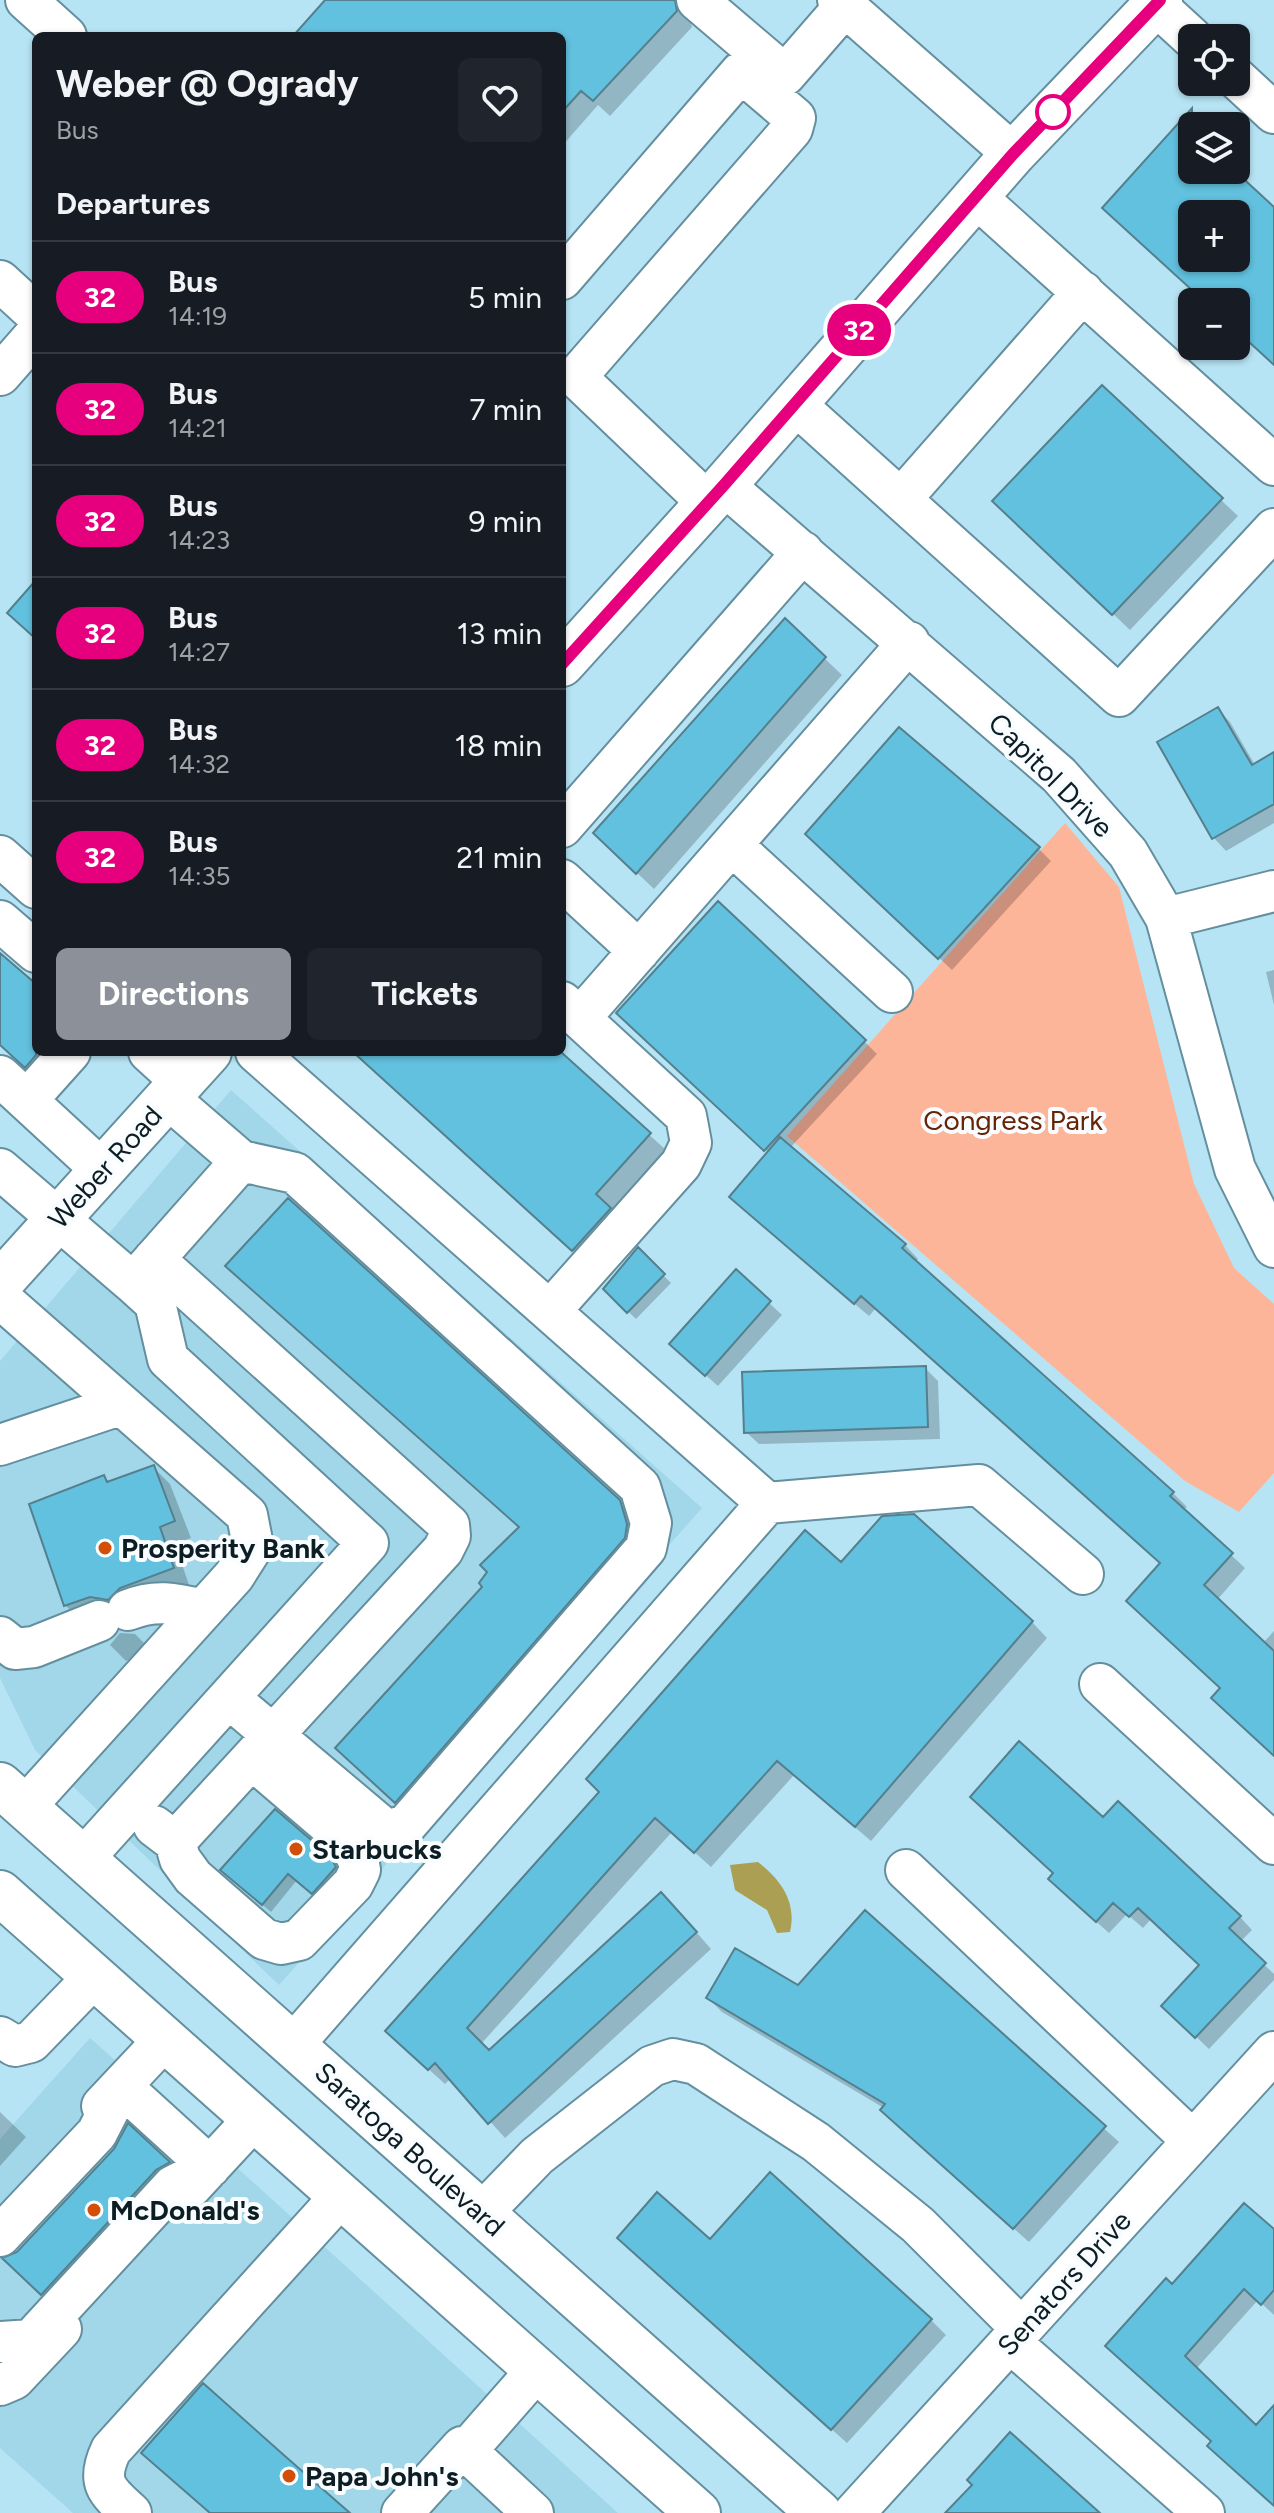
<!DOCTYPE html>
<html lang="en">
<head>
<meta charset="utf-8">
<style>
	:root { --surface:#171b24; --page:#20242c; --text:#f1f3f6; --muted:#9ea1a6; --line:#363941; --accent:#8c9099 }
	body { margin:0; font-family:Figtree,sans-serif; background:var(--page); color:var(--text); height:100vh; display:flex; flex-direction:column; font-size:30px; white-space:nowrap }
	* { box-sizing:border-box; margin:0 }
	p { font-size:26px; color:var(--muted) }
	.icon { flex:none; width:44px; height:44px; fill:none; stroke:currentColor; stroke-width:2; stroke-linecap:round; stroke-linejoin:round }
	.map { position:relative; flex:1; overflow:hidden }
	.drawer { position:absolute; left:32px; top:32px; width:534px; height:1024px; display:flex; flex-direction:column; background:var(--surface); border-radius:12px; box-shadow:0 2px 6px #0004 }
	.drawer>* { flex:none }
	.badge { padding:0 16px; border-radius:26px; font-size:28px; line-height:52px }
	.controls { position:absolute; left:1178px; top:24px; display:grid; gap:16px }
	.controls a { display:grid; place-items:center; width:72px; height:72px; border-radius:12px; background:var(--surface); box-shadow:0 2px 6px #0004; font-size:40px }
	.map>.badge { position:absolute; translate:-50% -50%; box-shadow:0 0 0 4px #fff }
	h2 { padding:0 24px; font-size:30px; line-height:72px }
	.round { display:grid; place-items:center; flex:none; width:84px; height:84px; border-radius:12px; background:var(--page) }
	.head { display:flex; align-items:center; justify-content:space-between; height:136px; padding:0 24px }
	h1 { font-size:38px; font-weight:700; line-height:60px }
	.action { display:flex; gap:16px; margin-top:auto; padding:16px 24px }
	.action a { flex:1; height:92px; border-radius:12px; background:var(--accent); color:#fff; font-size:32px; font-weight:700; line-height:92px; text-align:center }
	.action a+a { background:var(--page); color:var(--text) }
	ul { padding:0; list-style:none }
	li { display:flex; align-items:center; gap:24px; height:112px; padding:0 24px; border-top:2px solid var(--line) }
	li div { flex:1 }
	li b { display:block; font-size:30px }
	li em { font-style:normal }
	li .badge { min-width:88px; font-weight:700; text-align:center }
	.map>svg:first-child { display:block }
	.built { fill:#a1d7e9 }
	.green { fill:#fdb59a }
	.water { fill:#aa9f52 }
	.shadow { fill:#0003 }
	.building { fill:#62c1df; stroke:#547f8d; stroke-width:2; fill-rule:evenodd }
	.lines { fill:none; stroke-linecap:round; stroke-linejoin:round }
	.minor-casing { stroke:#648f9e; stroke-width:44 }
	.major-casing { stroke:#648f9e; stroke-width:48 }
	.minor { stroke:#fff; stroke-width:40 }
	.major { stroke:#fff; stroke-width:44 }
	.line-casing { stroke:#fff; stroke-width:18 }
	.line { stroke:#e6007e; stroke-width:12 }
	.stop-dot { fill:#fff; stroke:#e6007e; stroke-width:4 }
	.poi-dot { fill:#d34e07; stroke:#f9fdff; stroke-width:3 }
	.labels { text-anchor:middle; stroke-width:8; stroke-linejoin:round; paint-order:stroke }
	.street-label { font-size:28px; fill:#0c1e24; stroke:#f9fdff }
	.park-label { font-size:28px; fill:#662405; stroke:#f9fdff }
	.poi-label { font-size:28px; font-weight:bold; fill:#0c1e24; stroke:#f9fdff; text-anchor:start }
</style>
</head>
<body>
<div class="map">
<svg width="1274" height="2513" viewBox="0 0 1274 2513">
	<rect width="100%" height="100%" fill="#b7e4f4"/>
	<path class="built" d="M 231,1090 L 702,1508 L 279,1985 L 35,1750 L 0,1678 L 0,1361 Z
		M 90,2038 L 253,2182 L 618,2513 L 73,2513 L 0,2448 L 0,2139 Z"/>
	<path class="green" d="M 1065,823 L 1119,887 L 1194,1184 L 1234,1268 L 1274,1304 L 1274,1473 L 1239,1512 L 1185,1481 L 787,1136 Z"/>
	<path class="water" d="M 758,1862 C 781,1880 797,1902 790,1932 L 777,1933 L 767,1910 L 735,1890 L 730,1865 Z"/>
	<path class="shadow" d="M 329,0 L 696,0 L 689,14 L 692,27 L 610,116 L 598,105 L 562,146 L 562,36 L 296,36 Z
		M 1221,500 L 1238,516 L 1130,630 L 1011,517 Z
		M 785,621 L 842,675 L 654,889 L 612,849 Z
		M 1218,709 L 1230,722 L 1255,765 L 1274,757 L 1274,823 L 1226,851 L 1214,838 L 1159,743 Z
		M 820,846 L 1038,848 L 1051,861 L 952,970 Z
		M 0,955 L 36,987 L 36,1052 L 72,1052 L 43,1083 L 0,1044 Z
		M 1274,970 L 1274,1005 L 1266,972 Z
		M 631,1026 L 864,1041 L 877,1054 L 790,1148 L 905,1245 L 918,1259 L 916,1262 L 1173,1493 L 1187,1507 L 1183,1510 L 1245,1568 L 1217,1600 L 1263,1643 L 1274,1631 L 1274,1753 L 1222,1688 L 1162,1564 L 876,1308 L 869,1316 L 745,1211 L 769,1153 Z
		M 354,1052 L 558,1052 L 666,1150 L 612,1211 L 626,1226 L 590,1266 Z
		M 638,1250 L 671,1283 L 636,1319 L 605,1289 Z
		M 736,1272 L 782,1315 L 718,1386 L 684,1356 Z
		M 925,1368 L 938,1381 L 940,1439 L 759,1444 L 746,1432 Z
		M 153,1467 L 170,1484 L 191,1538 L 175,1544 L 189,1585 L 82,1622 L 65,1605 L 104,1477 L 110,1483 Z
		M 618,1501 L 636,1519 L 643,1542 L 412,1818 L 354,1765 L 485,1587 L 521,1528 Z
		M 841,1565 L 1032,1622 L 1047,1638 L 871,1841 L 794,1775 L 711,1867 L 672,1832 L 481,2044 L 489,2053 L 677,1910 L 711,1949 L 505,2138 L 451,2078 L 445,2084 L 403,2046 Z
		M 120,1633 L 135,1634 L 152,1651 L 126,1661 L 110,1645 Z
		M 1104,1820 L 1240,1917 L 1252,1930 L 1240,1942 L 1274,1974 L 1274,1980 L 1209,2049 L 1164,2006 L 1202,1965 L 1151,1919 L 1143,1928 L 1127,1914 L 1109,1933 L 1063,1892 Z
		M 329,1857 L 343,1876 L 321,1900 L 297,1880 L 271,1912 L 231,1878 Z
		M 865,1913 L 1119,2142 L 1029,2242 L 897,2124 L 884,2108 L 722,2012 L 708,1998 L 799,1988 Z
		M 0,2112 L 26,2137 L 0,2166 Z
		M 128,2126 L 181,2175 L 55,2306 L 17,2271 L 115,2150 Z
		M 1274,2232 L 1274,2315 L 1258,2300 L 1196,2369 L 1108,2346 L 1172,2286 Z
		M 710,2242 L 931,2320 L 946,2335 L 847,2443 L 634,2252 Z"/>
	<path class="building" d="M 325,0 L 675,0 L 677,11 L 593,101 L 581,91 L 562,112 L 562,36 L 293,36 Z
		M 1192,108 L 1192,170 L 1234,170 L 1274,207 L 1274,365 L 1236,330 L 1236,302 L 1205,302 L 1102,208 ZM 1192,214 L 1236,214 L 1236,258 L 1192,258 Z
		M 1102,385 L 1223,498 L 1112,615 L 992,501 Z
		M 36,580 L 36,639 L 7,613 Z
		M 785,618 L 826,657 L 636,874 L 593,833 Z
		M 1218,707 L 1252,765 L 1274,752 L 1274,804 L 1212,839 L 1157,742 Z
		M 899,727 L 1040,847 L 938,959 L 805,834 Z
		M 718,901 L 866,1040 L 764,1151 L 616,1013 Z
		M 0,953 L 36,984 L 36,1055 L 25,1068 L 0,1045 Z
		M 353,1052 L 561,1052 L 651,1133 L 596,1194 L 611,1208 L 572,1251 Z
		M 780,1137 L 906,1244 L 902,1248 L 1174,1492 L 1170,1496 L 1233,1553 L 1204,1585 L 1274,1651 L 1274,1756 L 1211,1698 L 1220,1688 L 1126,1601 L 1160,1563 L 861,1296 L 854,1304 L 729,1197 Z
		M 288,1198 L 620,1500 L 627,1524 L 625,1538 L 395,1803 L 335,1748 L 482,1587 L 479,1583 L 487,1572 L 480,1565 L 519,1527 L 225,1266 Z
		M 638,1247 L 665,1274 L 627,1313 L 603,1289 Z
		M 736,1269 L 771,1301 L 705,1376 L 669,1344 Z
		M 926,1366 L 928,1427 L 744,1433 L 742,1372 Z
		M 154,1465 L 175,1521 L 160,1527 L 174,1568 L 120,1588 L 108,1600 L 90,1597 L 64,1606 L 29,1504 L 104,1475 L 107,1482 Z
		M 914,1514 L 1033,1621 L 855,1827 L 777,1761 L 694,1853 L 655,1818 L 467,2028 L 489,2050 L 661,1892 L 697,1932 L 488,2124 L 435,2063 L 428,2070 L 385,2031 L 599,1792 L 586,1779 L 805,1530 L 841,1562 L 882,1516 Z
		M 1019,1741 L 1103,1817 L 1118,1801 L 1241,1916 L 1229,1928 L 1266,1963 L 1195,2038 L 1161,2006 L 1199,1965 L 1138,1908 L 1129,1917 L 1113,1903 L 1096,1922 L 1048,1879 L 1053,1873 L 970,1797 Z
		M 275,1809 L 330,1856 L 336,1867 L 312,1894 L 288,1874 L 262,1905 L 220,1870 Z
		M 865,1910 L 1106,2126 L 1013,2229 L 880,2110 L 885,2104 L 706,1998 L 735,1948 L 798,1985 Z
		M 128,2123 L 170,2162 L 156,2170 L 41,2295 L 2,2258 L 17,2252 L 114,2149 Z
		M 770,2172 L 932,2319 L 831,2430 L 617,2238 L 657,2192 L 710,2239 Z
		M 1244,2203 L 1274,2229 L 1274,2290 L 1261,2305 L 1244,2289 L 1185,2356 L 1256,2425 L 1274,2405 L 1274,2506 L 1207,2446 L 1211,2441 L 1105,2346 L 1166,2278 L 1172,2284 Z
		M 203,2383 L 286,2457 L 350,2513 L 210,2513 L 141,2453 Z
		M 1010,2432 L 1100,2513 L 945,2513 L 972,2485 L 967,2480 Z"/>
	<g class="lines">
		<g class="minor-casing">
			<path id="minor" d="M 26,0 L 66,36
				M 697,0 L 785,75 L 845,6
				M 838,0 L 1013,154
				M 1156,5 L 1192,38
				M 1236,78 L 1274,113
				M 976,197 L 1274,465
				M 562,279 L 741,72 L 795,118 L 792,129 L 576,377 L 708,503
				M 0,281 L 36,314
				M 0,375 L 36,334
				M 795,404 L 1119,696 L 1274,529
				M 724,485 L 1059,775 L 1128,853 L 1166,918 L 1235,1169 L 1274,1247
				M 901,499 L 1083,292
				M 562,827 L 803,552
				M 732,845 L 892,992
				M 0,856 L 36,888
				M 562,880 L 639,951
				M 1166,918 L 1274,891
				M 0,921 L 36,952
				M 580,1018 L 909,642
				M 149,1052 L 182,1082
				M 256,1052 L 767,1503 L 293,2045
				M 0,1076 L 102,1170
				M 27,1100 L 70,1052
				M 0,1169 L 133,1283 L 241,1161 L 168,1098
				M 154,1259 L 449,1525 L 450,1536 L 443,1550 L 175,1842
				M 0,1298 L 247,1515 L 253,1546 L 234,1576 L 25,1807
				M 550,1311 L 681,1164 L 691,1143 L 686,1116 L 562,1002
				M 0,1445 L 120,1405
				M 767,1503 L 979,1485 L 1083,1574
				M 128,1610 C 155,1599 175,1603 203,1610
				M 0,1637 L 15,1649 L 34,1647 L 99,1621
				M 1100,1684 L 1274,1844
				M 229,1698 L 388,1832 L 407,1824 L 646,1548 L 651,1523 L 640,1487 L 295,1173 L 241,1161
				M 154,1826 L 175,1842 L 180,1859 L 193,1877 L 264,1939 L 281,1944 L 299,1940 L 353,1884 L 360,1870 L 358,1859 L 348,1841 L 252,1759
				M 83,1859 L 368,1543 L 168,1359 L 155,1303 L 133,1283
				M 906,1870 L 1193,2141
				M 0,2037 L 15,2046 L 31,2042 L 94,1977
				M 102,2106 L 165,2039
				M 191,2187 L 254,2119
				M 482,2213 L 537,2156 L 652,2066 L 673,2059 L 696,2064 L 816,2142 L 918,2225 L 1022,2329
				M 0,2236 L 97,2133 L 121,2086 L 210,2167 L 173,2186 L 31,2340 L 0,2342
				M 1010,2342 L 1204,2513
				M 0,2385 L 14,2379 L 61,2329
				M 466,2451 L 537,2370
				M 131,2513 C 106,2491 96,2482 111,2450 L 341,2196
				M 402,2513 L 462,2447 L 533,2513
				M 854,2513 L 1274,2052"/>
		</g>
		<g class="major-casing">
			<path id="major" d="M 562,664 L 724,485 L 1013,154 L 1160,0
				M 0,1283 L 209,1052
				M 0,1785 L 819,2513
				M 0,1893 L 698,2513"/>
		</g>
		<use href="#minor" class="minor"/>
		<use href="#major" class="major"/>
	</g>
	<g class="lines">
		<g class="line-casing">
			<path id="line" d="M 562,664 L 724,485 L 1013,154 L 1160,0"/>
		</g>
		<use href="#line" class="line"/>
	</g>
	<circle class="stop-dot" cx="1053" cy="112" r="16"/>
	<g class="poi-dot">
		<circle cx="105" cy="1548" r="8"/>
		<circle cx="296" cy="1849" r="8"/>
		<circle cx="94" cy="2210" r="8"/>
		<circle cx="289" cy="2476" r="8"/>
	</g>
	<g class="labels">
		<g class="street-label">
			<text transform="translate(1051 775) rotate(45)" y="10">Capitol Drive</text>
			<text transform="translate(105 1167) rotate(-48)" y="10">Weber Road</text>
			<text transform="translate(410 2149) rotate(42)" y="10">Saratoga Boulevard</text>
			<text transform="translate(1064 2283) rotate(-48)" y="10">Senators Drive</text>
		</g>
		<g class="park-label">
			<text x="1013" y="1130">Congress Park</text>
		</g>
		<g class="poi-label">
			<text x="121" y="1558">Prosperity Bank</text>
			<text x="312" y="1859">Starbucks</text>
			<text x="110" y="2220">McDonald's</text>
			<text x="305" y="2486">Papa John's</text>
		</g>
	</g>
</svg>
<div class="controls">
<a><svg class="icon" aria-label="locate" viewBox="0 0 24 24"><circle cx="12" cy="12" r="6"/><path d="M12 2v4M12 18v4M2 12h4M18 12h4"/></svg></a>
<a><svg class="icon" aria-label="layers" viewBox="0 0 24 24"><path d="M12 4l9 5-9 5-9-5zM3 14l9 5 9-5"/></svg></a>
<a>+</a>
<a>−</a>
</div>
<b class="badge" style="left:859px;top:330px;background:#e6007e;color:#fff">32</b>
<section class="drawer">
<div class="head"><div><h1>Weber @ Ogrady</h1><p>Bus</p></div><a class="round"><svg class="icon" aria-label="heart" viewBox="0 0 24 24"><path d="M12 20l-8-8c-3-5 5-10 8-4 3-6 11-1 8 4z"/></svg></a></div>
<h2>Departures</h2>
<ul>
<li><span class="badge" style="background:#e6007e;color:#fff">32</span><div><b>Bus</b><p>14:19</p></div><em>5 min</em></li>
<li><span class="badge" style="background:#e6007e;color:#fff">32</span><div><b>Bus</b><p>14:21</p></div><em>7 min</em></li>
<li><span class="badge" style="background:#e6007e;color:#fff">32</span><div><b>Bus</b><p>14:23</p></div><em>9 min</em></li>
<li><span class="badge" style="background:#e6007e;color:#fff">32</span><div><b>Bus</b><p>14:27</p></div><em>13 min</em></li>
<li><span class="badge" style="background:#e6007e;color:#fff">32</span><div><b>Bus</b><p>14:32</p></div><em>18 min</em></li>
<li><span class="badge" style="background:#e6007e;color:#fff">32</span><div><b>Bus</b><p>14:35</p></div><em>21 min</em></li>
</ul>
<div class="action"><a>Directions</a><a>Tickets</a></div>
</section>
</div>
</body>
</html>
